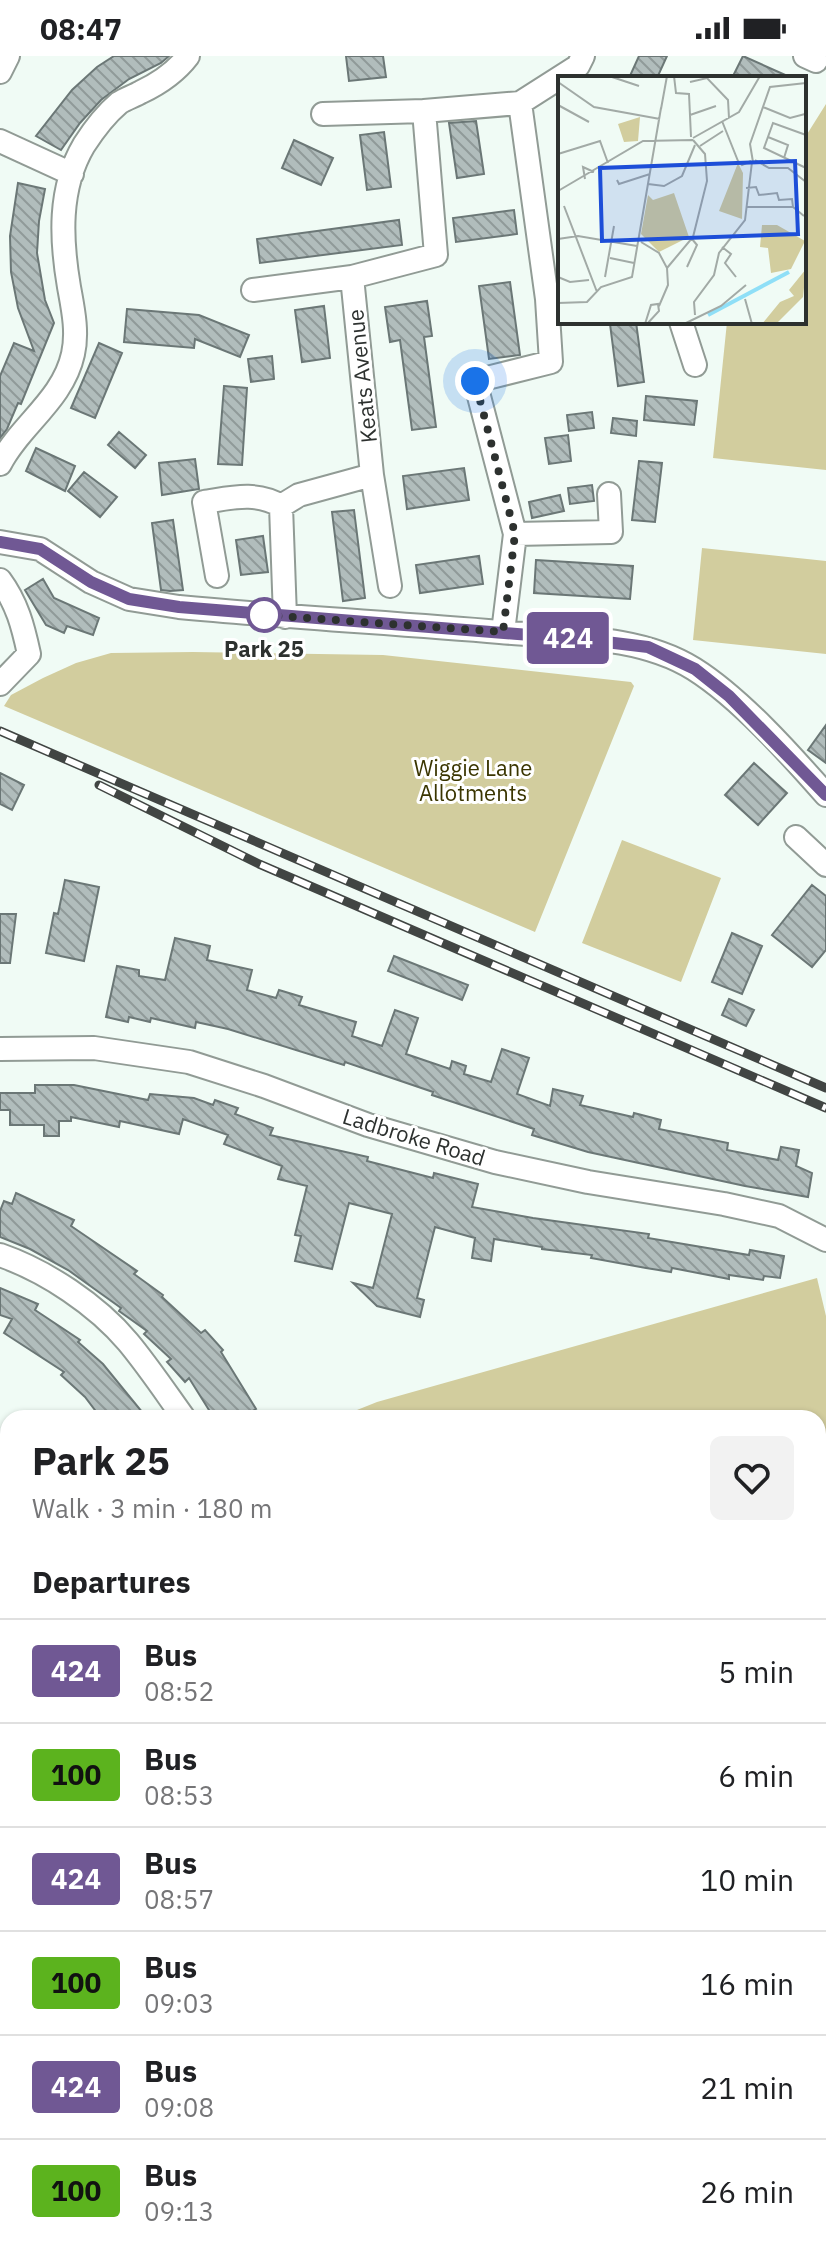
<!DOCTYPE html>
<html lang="en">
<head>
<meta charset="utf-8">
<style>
	:root { --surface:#fff; --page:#f2f2f2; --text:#202124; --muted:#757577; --line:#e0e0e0 }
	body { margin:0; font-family:"IBM Plex Sans",sans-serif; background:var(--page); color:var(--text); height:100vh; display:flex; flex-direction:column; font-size:30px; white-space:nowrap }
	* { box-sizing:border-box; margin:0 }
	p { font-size:26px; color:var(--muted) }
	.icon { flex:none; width:44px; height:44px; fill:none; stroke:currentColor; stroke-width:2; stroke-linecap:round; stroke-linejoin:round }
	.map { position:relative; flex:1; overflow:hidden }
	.sheet { position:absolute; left:0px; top:1354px; width:826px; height:848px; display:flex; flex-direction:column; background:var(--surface); border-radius:24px 24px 0 0; box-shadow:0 2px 6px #0004 }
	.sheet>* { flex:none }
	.badge { padding:0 16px; border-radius:6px; font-size:28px; line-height:52px }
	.you { position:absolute; width:40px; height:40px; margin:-20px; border:6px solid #fff; border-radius:50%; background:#1a73e8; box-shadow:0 0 0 12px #1a73e833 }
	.map>.badge { position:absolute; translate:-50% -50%; box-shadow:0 0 0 4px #fff }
	h2 { padding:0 32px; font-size:30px; line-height:72px }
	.round { display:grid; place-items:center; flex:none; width:84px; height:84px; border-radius:12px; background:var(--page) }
	.headline { display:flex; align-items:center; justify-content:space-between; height:136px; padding:0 32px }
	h1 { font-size:38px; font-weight:700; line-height:60px }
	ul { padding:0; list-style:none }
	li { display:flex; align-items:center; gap:24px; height:104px; padding:0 32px; border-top:2px solid var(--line) }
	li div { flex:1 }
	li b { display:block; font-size:30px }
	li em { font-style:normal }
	li .badge { min-width:88px; font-weight:700; text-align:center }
	.status { display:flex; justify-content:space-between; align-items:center; height:56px; padding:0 40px; background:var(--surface); direction:ltr }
	.status svg { height:22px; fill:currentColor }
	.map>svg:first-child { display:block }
	.green { fill:#d2cd9e }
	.building { fill:url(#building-back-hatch); stroke:#6b7776; stroke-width:2 }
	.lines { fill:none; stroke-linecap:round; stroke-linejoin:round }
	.minor-casing { stroke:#919b95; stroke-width:26 }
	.major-casing { stroke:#d5d6d5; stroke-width:34 }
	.minor { stroke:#fff; stroke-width:22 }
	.major { stroke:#aed588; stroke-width:30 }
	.rail-casing { stroke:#414543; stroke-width:9 }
	.rail { stroke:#fff; stroke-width:6; stroke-dasharray:18; stroke-linecap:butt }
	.line-casing { stroke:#fff; stroke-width:18 }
	.line { stroke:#705894; stroke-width:12 }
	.walk { stroke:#2d312f; stroke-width:8; stroke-dasharray:0 14.4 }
	.stop-dot { fill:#fff; stroke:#705894; stroke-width:4 }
	.labels { text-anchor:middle; stroke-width:6; stroke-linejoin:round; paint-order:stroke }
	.street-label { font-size:22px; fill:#2d312f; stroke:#fff }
	.stop-label { font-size:22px; font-weight:bold; fill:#2d312f; stroke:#fff }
	.park-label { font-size:22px; fill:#3a3500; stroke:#fff }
	.inset-river { fill:none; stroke:#8fdff7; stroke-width:4 }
	.inset-road { fill:none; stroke:#a2aaa6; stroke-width:2 }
	.view { fill:#1d4ed8; fill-opacity:0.15; stroke:#1d4ed8; stroke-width:4 }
	.inset-edge { fill:none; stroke:#2d312f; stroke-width:4 }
</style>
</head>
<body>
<div class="status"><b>08:47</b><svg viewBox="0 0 49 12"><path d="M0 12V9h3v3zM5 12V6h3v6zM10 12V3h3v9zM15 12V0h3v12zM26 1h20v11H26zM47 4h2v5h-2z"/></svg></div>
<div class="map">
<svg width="826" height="2202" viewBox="0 0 826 2202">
	<defs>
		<pattern id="building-back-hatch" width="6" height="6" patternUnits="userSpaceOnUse" patternTransform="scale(2)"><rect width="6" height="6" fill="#b1bdbc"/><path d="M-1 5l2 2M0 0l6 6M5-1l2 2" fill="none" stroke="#909a99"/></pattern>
	</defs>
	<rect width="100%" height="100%" fill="#f0fbf5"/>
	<path class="green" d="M 826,48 L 826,414 L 713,402 L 727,266 L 804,266 L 804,83 Z
		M 702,492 L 826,505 L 826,598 L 693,584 Z
		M 193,596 L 383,599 L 631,626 L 634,630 L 535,876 L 4,650 L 11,639 L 43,622 L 76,607 L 111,597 Z
		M 622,784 L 721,822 L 681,926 L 582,887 Z
		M 817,1222 L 826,1260 L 826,1751 L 818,1752 L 818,1362 L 337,1362 L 377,1346 Z"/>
	<path class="building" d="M 114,0 L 169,0 L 161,7 L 129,23 L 101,44 L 80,67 L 61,94 L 36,80 L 72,34 L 97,11 Z
		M 346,0 L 383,0 L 386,21 L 349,25 Z
		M 639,0 L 667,0 L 657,22 L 629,22 Z
		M 743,0 L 792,22 L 732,22 Z
		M 476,65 L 484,118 L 457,122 L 449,67 Z
		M 384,76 L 391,131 L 367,134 L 360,79 Z
		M 294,84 L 333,102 L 321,129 L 282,112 Z
		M 18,127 L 45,133 L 39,165 L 37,197 L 45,244 L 54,267 L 21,348 L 18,347 L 7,373 L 0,382 L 0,320 L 14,287 L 34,295 L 18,252 L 11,216 L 10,180 Z
		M 514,154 L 517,178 L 456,186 L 453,162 Z
		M 399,164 L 402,189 L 260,207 L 257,183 Z
		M 510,226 L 520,299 L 489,303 L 479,230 Z
		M 427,245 L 432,280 L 424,281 L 436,371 L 412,374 L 400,284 L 390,286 L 385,251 Z
		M 324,250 L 330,302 L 302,306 L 295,254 Z
		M 127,253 L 199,259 L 249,279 L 240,301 L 195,283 L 194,292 L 124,286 Z
		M 636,266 L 644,326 L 618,330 L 610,268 Z
		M 99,287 L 122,297 L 95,362 L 71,352 Z
		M 272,300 L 274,323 L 251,326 L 248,303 Z
		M 224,330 L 247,332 L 242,409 L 218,408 Z
		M 646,340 L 697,345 L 694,369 L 644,364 Z
		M 592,356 L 594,372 L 569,375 L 567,359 Z
		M 613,362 L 637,365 L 636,380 L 611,377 Z
		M 119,376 L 146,399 L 135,412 L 108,389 Z
		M 568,379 L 571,405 L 549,408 L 545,382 Z
		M 36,392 L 75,410 L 65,435 L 26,415 Z
		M 195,403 L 199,433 L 162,439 L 159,407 Z
		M 639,405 L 662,407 L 655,466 L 632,464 Z
		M 464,412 L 469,444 L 407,453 L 403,420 Z
		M 84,416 L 117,441 L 100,461 L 68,435 Z
		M 592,429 L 594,445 L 570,448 L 568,432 Z
		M 560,439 L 564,455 L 532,462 L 529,446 Z
		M 354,454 L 365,542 L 343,545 L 332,456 Z
		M 173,464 L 183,534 L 170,535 L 161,534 L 152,467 Z
		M 263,480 L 268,516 L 241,519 L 236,484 Z
		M 479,500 L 483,528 L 420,537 L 416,509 Z
		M 536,504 L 633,510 L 630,543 L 534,537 Z
		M 43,523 L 54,542 L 99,562 L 93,579 L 67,570 L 64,577 L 46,569 L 25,534 Z
		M 826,669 L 826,707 L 808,694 Z
		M 754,707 L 787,737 L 758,769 L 725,739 Z
		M 0,717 L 24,729 L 12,754 L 0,748 Z
		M 65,824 L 99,831 L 84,905 L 46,897 L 54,857 L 58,858 Z
		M 812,829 L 826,840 L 826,894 L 812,911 L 772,879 Z
		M 0,858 L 16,858 L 10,907 L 0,907 Z
		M 732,877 L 762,890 L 742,938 L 712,926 Z
		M 175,882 L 210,890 L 207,904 L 252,914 L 247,934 L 276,942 L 279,934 L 302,941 L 299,949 L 356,966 L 352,980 L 382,990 L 395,954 L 418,962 L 406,998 L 450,1013 L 452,1005 L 466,1010 L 464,1018 L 491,1026 L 502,993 L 529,1002 L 517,1038 L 550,1050 L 553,1033 L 583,1040 L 580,1049 L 633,1061 L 634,1057 L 661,1064 L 659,1073 L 728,1087 L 727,1094 L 778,1104 L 781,1091 L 799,1094 L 796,1110 L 812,1117 L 808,1141 L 745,1130 L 588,1096 L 532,1079 L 534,1073 L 432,1039 L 433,1036 L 345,1006 L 344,1009 L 228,973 L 196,966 L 195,972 L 151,962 L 150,966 L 129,961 L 128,966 L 106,961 L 117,910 L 139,914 L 139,920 L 165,924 Z
		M 394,900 L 468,929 L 462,944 L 388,915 Z
		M 729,943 L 754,954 L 746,970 L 722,959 Z
		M 35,1029 L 74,1029 L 148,1044 L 150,1038 L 194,1042 L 213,1049 L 215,1044 L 238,1052 L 235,1058 L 273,1072 L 270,1079 L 368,1101 L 367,1105 L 433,1122 L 434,1117 L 478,1128 L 472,1151 L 533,1162 L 649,1178 L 648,1182 L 749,1199 L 750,1194 L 784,1200 L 780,1222 L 764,1220 L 763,1224 L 729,1219 L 729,1223 L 672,1212 L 671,1216 L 646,1212 L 591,1202 L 592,1199 L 542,1193 L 542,1191 L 494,1183 L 491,1205 L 472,1202 L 475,1182 L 435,1171 L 417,1242 L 424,1244 L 420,1261 L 377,1250 L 353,1227 L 373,1232 L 392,1158 L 349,1147 L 332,1213 L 295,1205 L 301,1180 L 295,1179 L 307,1130 L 278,1123 L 282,1110 L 224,1088 L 228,1079 L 183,1063 L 179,1078 L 120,1065 L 119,1071 L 71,1061 L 71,1065 L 59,1065 L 59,1080 L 44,1080 L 44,1069 L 10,1069 L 10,1054 L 0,1054 L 0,1037 L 35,1037 Z
		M 16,1137 L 74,1164 L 71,1170 L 137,1215 L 134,1218 L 163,1239 L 162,1241 L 201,1277 L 205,1274 L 223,1294 L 221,1296 L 256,1353 L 240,1362 L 214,1362 L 189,1322 L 185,1326 L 167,1306 L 171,1303 L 144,1278 L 147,1275 L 119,1255 L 121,1252 L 68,1214 L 30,1193 L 0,1181 L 0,1155 L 4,1145 L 12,1148 Z
		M 0,1232 L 38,1248 L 35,1254 L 80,1284 L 78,1286 L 103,1308 L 147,1362 L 101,1362 L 85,1341 L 61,1319 L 64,1316 L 4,1277 L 12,1263 L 0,1259 Z"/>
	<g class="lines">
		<g class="minor-casing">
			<path id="minor" d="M 805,0 L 816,5
				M 0,16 L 8,0
				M 323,58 L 424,55
				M 0,85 L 72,118
				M 253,234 L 352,221
				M 681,266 L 695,309
				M 0,408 C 20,369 63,344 73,298 C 78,276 73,253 69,231 C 61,184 58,133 84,89 C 93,75 106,58 119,47 C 125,43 134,40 141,36 C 160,27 175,17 188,0
				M 372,419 L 390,530
				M 515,478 L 611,476 L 609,438
				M 0,486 L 40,493 L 91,526 L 129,543 L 179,551 C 286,561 393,567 500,576 C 564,582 638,578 694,613 C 740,642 790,698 826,739
				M 217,520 L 204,446 C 231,442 256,435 281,450
				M 0,524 C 17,547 23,570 29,598 L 0,628
				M 285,561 L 281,450 L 299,439 L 372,419 L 352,221 L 436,199 L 424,55 L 520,47
				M 503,576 L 515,478 L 475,325 L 551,306 L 547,243 L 520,47 L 578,10 L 583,0
				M 796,781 L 826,809
				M 0,993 L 94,992 L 189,1006 L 264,1030 L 368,1069 L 495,1106 L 588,1126 L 724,1148 L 779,1160 L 826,1184
				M 0,1199 C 46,1215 97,1249 128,1286 C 148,1310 166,1337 184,1362
				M 0,1661 L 8,1667
				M 818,2086 L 826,2088
				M 818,2160 L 826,2121
				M 0,2181 L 13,2202
				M 809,2202 L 811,2194"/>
		</g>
		<g class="major-casing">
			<path id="major" d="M 0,1618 L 8,1620
				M 818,1793 L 826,1795"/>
		</g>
		<use href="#minor" class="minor"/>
		<use href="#major" class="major"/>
		<g class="rail-casing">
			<path id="rail" d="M 0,675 L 826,1032
				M 99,729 L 259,808 L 826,1052"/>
		</g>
		<use href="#rail" class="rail"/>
	</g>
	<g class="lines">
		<g class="line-casing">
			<path id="line" d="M 0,486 L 40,493 L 91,526 L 129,543 L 179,551 L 580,583 L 648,591 L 695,613 L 729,640 L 826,739"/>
		</g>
		<use href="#line" class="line"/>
		<path class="walk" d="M 264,559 L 503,576 L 515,478 L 475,325"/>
	</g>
	<circle class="stop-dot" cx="264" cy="559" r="16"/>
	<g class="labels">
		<g class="street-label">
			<text transform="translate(362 320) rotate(-96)" y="8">Keats Avenue</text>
			<text transform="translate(414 1081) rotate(17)" y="8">Ladbroke Road</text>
		</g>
		<g class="stop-label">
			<text x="264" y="601">Park 25</text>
		</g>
		<g class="park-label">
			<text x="473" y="720">Wiggie Lane<tspan x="473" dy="25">Allotments</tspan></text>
		</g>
	</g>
	<g transform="translate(558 20)">
		<rect width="248" height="248" fill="#f0fbf5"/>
		<path d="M 248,193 L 245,221 L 218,248 L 204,248 L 222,226 L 236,220 L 231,214 Z" fill="#d2cd9e"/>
		<path d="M 82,41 L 80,65 L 66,66 L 60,48 ZM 180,87 L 185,97 L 184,143 L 161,135 ZM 116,117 L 131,161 L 101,176 L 83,158 L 90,119 L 95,124 ZM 204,149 L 219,149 L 247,165 L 233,193 L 213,197 L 210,172 L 202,171 Z" fill="#d2cd9e"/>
		<path class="inset-river" d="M 150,239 L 231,196"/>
		<path class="inset-road" d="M 51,0 L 81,10M 116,0 L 118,17 L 131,18 L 133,61M 0,6 L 36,31 L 102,43M 132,6 L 149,2 L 170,24 L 171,42M 0,29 L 31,46M 205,31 L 232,42 L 247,38M 103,33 L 109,0M 132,39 L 158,30M 164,45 L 180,85 L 184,89 L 193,85M 248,59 L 215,47 L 206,72 L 248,92M 210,61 L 230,69 L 226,82M 135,62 L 181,36 L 202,0M 142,70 L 165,55M 0,78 L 42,65 L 50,87M 197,84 L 211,92 L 230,92 L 248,106M 195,86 L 192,68 L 212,11 L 248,7M 27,103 L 25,91 L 36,96M 59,104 L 61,108 L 92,98M 90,108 L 106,110 L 124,100 L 137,69M 188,112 L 198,111 L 201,119 L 219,117 L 221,124 L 234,123 L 235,131M 0,115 L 85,65 L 135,64M 6,130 L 39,216M 188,131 L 235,131 L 246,140M 0,163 L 20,160 L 79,170M 83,166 L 101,177 L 109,192 L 110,209 L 101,230M 164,171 L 173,178 L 167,187 L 178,201M 52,182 L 76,187M 129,191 L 139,169 L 134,163M 109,192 L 135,161 L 149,105 L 147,78 L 135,64M 0,201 L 12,206 L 31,204M 47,201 L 56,150M 187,223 L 194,248M 0,227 L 29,226 L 43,211 L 74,201 L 103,32M 137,239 L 136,226 L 156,199 L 161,177 L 187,144 L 194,86M 87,248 L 93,229 L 100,228 L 101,235 L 89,248M 126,248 L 163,230 L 188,209"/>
		<path class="view" d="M 237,85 L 240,158 L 44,165 L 42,92 Z"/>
		<rect width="248" height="248" class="inset-edge"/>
	</g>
</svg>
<div class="you" style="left:475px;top:325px"></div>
<b class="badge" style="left:568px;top:582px;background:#705894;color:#fff">424</b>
<section class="sheet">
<div class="headline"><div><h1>Park 25</h1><p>Walk · 3 min · 180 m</p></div><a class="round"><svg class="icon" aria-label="heart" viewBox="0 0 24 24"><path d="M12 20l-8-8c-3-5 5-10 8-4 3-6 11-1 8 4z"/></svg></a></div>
<h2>Departures</h2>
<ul>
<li><span class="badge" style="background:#705894;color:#fff">424</span><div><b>Bus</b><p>08:52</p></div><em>5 min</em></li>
<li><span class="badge" style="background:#5cb31e;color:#111">100</span><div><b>Bus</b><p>08:53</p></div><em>6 min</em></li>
<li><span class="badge" style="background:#705894;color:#fff">424</span><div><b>Bus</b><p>08:57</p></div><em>10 min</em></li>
<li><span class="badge" style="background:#5cb31e;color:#111">100</span><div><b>Bus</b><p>09:03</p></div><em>16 min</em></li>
<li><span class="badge" style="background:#705894;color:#fff">424</span><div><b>Bus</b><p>09:08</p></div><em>21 min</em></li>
<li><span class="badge" style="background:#5cb31e;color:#111">100</span><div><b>Bus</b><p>09:13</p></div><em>26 min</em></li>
</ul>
</section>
</div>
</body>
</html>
